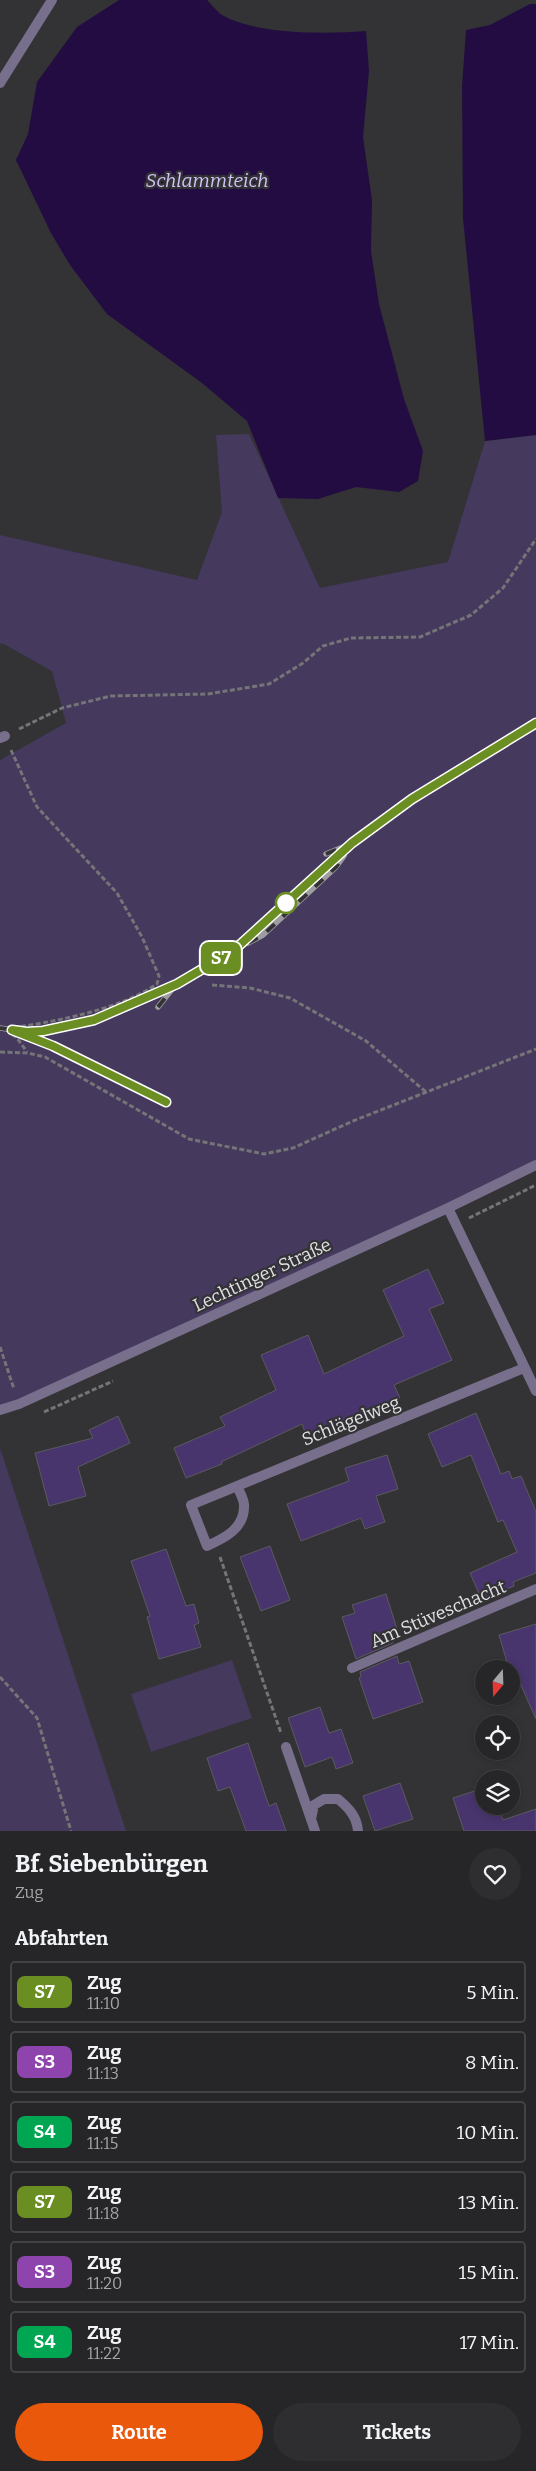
<!DOCTYPE html>
<html lang="de">
<head>
<meta charset="utf-8">
<style>
	:root { --surface:#262628; --page:#2e2e30; --text:#f1f3f6; --muted:#a4a5a8; --line:#424345; --accent:#ea580c }
	body { margin:0; font-family:Bitter,serif; background:var(--page); color:var(--text); height:100vh; display:flex; flex-direction:column; font-size:19px; white-space:nowrap }
	* { box-sizing:border-box; margin:0 }
	p { font-size:16px; color:var(--muted) }
	.icon { flex:none; width:28px; height:28px; fill:none; stroke:currentColor; stroke-width:2; stroke-linecap:round; stroke-linejoin:round }
	.map { position:relative; height:1831px; overflow:hidden }
	.details { display:flex; flex-direction:column; background:var(--surface); flex:1 }
	.details>* { flex:none }
	.badge { padding:0 10px; border-radius:8px; font-size:18px; line-height:32px }
	.needle { width:32px; rotate:199deg }
	.controls { position:absolute; left:475px; top:1660px; display:grid; gap:10px }
	.controls a { display:grid; place-items:center; width:45px; height:45px; border-radius:50%; background:var(--surface); box-shadow:0 2px 8px #0003,0 0 0 1px var(--line); font-size:25px }
	.map>.badge { position:absolute; translate:-50% -50%; box-shadow:0 0 0 2px #fff }
	h2 { padding:0 15px; font-size:19px; line-height:45px }
	.round { display:grid; place-items:center; flex:none; width:52px; height:52px; border-radius:26px; background:var(--page) }
	.head { display:flex; align-items:center; justify-content:space-between; height:85px; padding:0 15px }
	h1 { font-size:24px; font-weight:700; line-height:38px }
	.primary-button { display:flex; gap:10px; margin-top:auto; padding:10px 15px }
	.primary-button a { flex:1; height:58px; border-radius:30px; background:var(--accent); color:#fff; font-size:20px; font-weight:700; line-height:58px; text-align:center }
	.primary-button a+a { background:var(--page); color:var(--text) }
	ul { padding:0; list-style:none }
	li { display:flex; align-items:center; gap:15px; height:62px; margin:0 10px 8px; padding:0 5px; border:2px solid var(--line); border-radius:5px }
	li div { flex:1 }
	li b { display:block; font-size:19px }
	li em { font-style:normal }
	li .badge { min-width:55px; font-weight:700; text-align:center }
	.map>svg:first-child { display:block }
	.green { fill:#45395e }
	.water { fill:#230c42 }
	.building { fill:#49356e; stroke:#5b5a5e }
	.lines { fill:none; stroke-linecap:round; stroke-linejoin:round }
	.path { stroke:#757477; stroke-width:3; stroke-dasharray:5 2.5; stroke-linecap:butt }
	.service { stroke:#776f8b; stroke-width:10 }
	.minor { stroke:#776f8b; stroke-width:10 }
	.rail-casing { stroke:#9d9c9f; stroke-width:5.5 }
	.rail { stroke:#333235; stroke-width:4; stroke-dasharray:11; stroke-linecap:butt }
	.line-casing { stroke:#fff; stroke-width:11 }
	.line { stroke:#6b8e23; stroke-width:8 }
	.stop-dot { fill:#fff; stroke:#6b8e23; stroke-width:2.5 }
	.labels { text-anchor:middle; stroke-width:4.5; stroke-linejoin:round; paint-order:stroke }
	.street-label { font-size:18px; fill:#e1e0e3; stroke:#333235 }
	.water-label { font-size:19px; font-style:italic; fill:#d2c2f8; stroke:#333235 }
</style>
</head>
<body>
<div class="map">
<svg width="536" height="1831" viewBox="0 0 536 1831">
	<rect width="100%" height="100%" fill="#333235"/>
	<path class="green" d="M 249,434 L 320,588 L 448,562 L 485,441 L 536,435 L 536,1165 L 0,1410 L 0,760 L 66,723 L 52,671 L 2,643 L 0,644 L 0,535 L 197,580 L 222,512 L 216,435 Z
		M 0,1448 L 126,1831 L 0,1831 Z
		M 232,1660 L 252,1718 L 151,1752 L 131,1694 Z"/>
	<path class="water" d="M 119,0 L 207,0 C 212,5 218,13 224,16 C 259,35 326,34 366,31 L 369,71 L 363,137 L 372,200 L 371,251 L 379,304 L 404,399 L 423,451 L 418,481 L 399,492 L 356,487 L 318,499 L 278,498 L 247,421 L 202,383 L 107,314 L 70,265 L 51,233 L 16,160 L 28,134 L 37,82 L 77,27 Z
		M 530,4 L 536,4 L 536,435 L 485,441 L 463,218 L 462,87 L 466,30 L 490,25 Z"/>
	<path class="building" d="M 428,1269 L 444,1303 L 429,1309 L 452,1360 L 394,1385 L 400,1398 L 371,1412 L 369,1408 L 307,1437 L 302,1424 L 221,1462 L 222,1464 L 186,1478 L 174,1448 L 225,1426 L 220,1417 L 276,1390 L 261,1355 L 308,1335 L 324,1374 L 404,1336 L 383,1290 Z
		M 476,1413 L 501,1474 L 509,1471 L 512,1479 L 521,1476 L 536,1512 L 536,1573 L 513,1582 L 514,1586 L 482,1600 L 470,1573 L 517,1552 L 503,1520 L 498,1522 L 471,1455 L 442,1467 L 428,1434 Z
		M 118,1416 L 130,1443 L 78,1467 L 86,1496 L 49,1506 L 35,1453 L 93,1438 L 89,1430 Z
		M 387,1455 L 398,1489 L 376,1496 L 385,1522 L 365,1529 L 361,1518 L 301,1541 L 287,1504 L 349,1481 L 345,1468 Z
		M 270,1546 L 290,1600 L 261,1611 L 240,1557 Z
		M 166,1549 L 186,1606 L 194,1604 L 199,1623 L 194,1625 L 201,1647 L 159,1659 L 147,1617 L 150,1616 L 131,1561 Z
		M 386,1594 L 397,1629 L 389,1631 L 393,1643 L 356,1659 L 342,1617 L 355,1613 L 352,1605 Z
		M 536,1624 L 536,1719 L 516,1674 L 511,1675 L 511,1669 L 509,1669 L 499,1635 Z
		M 397,1656 L 399,1664 L 409,1661 L 423,1702 L 373,1719 L 359,1678 L 361,1677 L 360,1672 Z
		M 320,1707 L 329,1733 L 341,1729 L 353,1763 L 336,1769 L 332,1757 L 305,1767 L 288,1718 Z
		M 248,1743 L 269,1806 L 276,1803 L 286,1831 L 246,1831 L 230,1787 L 218,1791 L 207,1758 Z
		M 400,1783 L 413,1819 L 375,1831 L 363,1796 Z
		M 484,1788 L 484,1806 L 498,1806 L 503,1820 L 536,1809 L 536,1831 L 464,1831 L 453,1798 Z"/>
	<g class="lines">
		<path class="path" d="M 19,729 L 62,708 L 111,696 L 208,694 L 269,684 L 303,663 L 323,646 L 351,638 L 420,637 L 471,615 L 503,588 L 536,539
			M 11,750 L 37,807 L 117,893 L 142,937 L 159,976 L 157,984 C 117,1011 52,1022 5,1029 L 17,1038 L 27,1052
			M 212,985 L 250,988 L 290,998 L 366,1041 L 426,1092
			M 0,1052 L 28,1053 L 45,1057 L 189,1139 L 264,1154 L 293,1148 L 353,1121 L 536,1049
			M 469,1218 L 536,1185
			M 0,1347 L 14,1389
			M 44,1412 L 113,1381
			M 220,1557 L 281,1733
			M 0,1677 L 37,1718 L 71,1831"/>
		<path class="service" d="M 0,83 L 52,0
			M 0,738 L 5,736
			M 352,1668 L 536,1589
			M 286,1747 L 311,1819"/>
		<path class="minor" d="M 448,1208 L 536,1391
			M 0,1410 L 19,1404 L 448,1208 L 536,1165
			M 237,1486 C 239,1491 244,1499 244,1505 C 245,1528 225,1538 207,1546 L 191,1505 L 524,1368
			M 315,1831 L 311,1819 L 314,1805 L 324,1799 L 338,1799 C 349,1808 357,1817 358,1831"/>
		<g class="rail-casing">
			<path id="rail" d="M 326,854 L 343,847
				M 248,943 L 263,935 L 336,867 L 344,856
				M 158,1007 L 173,988
				M 0,1028 L 27,1032 L 43,1031 L 94,1020 L 177,984 L 233,951 L 352,843 L 412,799 L 536,723
				M 24,1034 L 53,1046 L 166,1101"/>
		</g>
		<use href="#rail" class="rail"/>
	</g>
	<g class="lines">
		<g class="line-casing">
			<path id="line" d="M 166,1102 L 53,1046 L 12,1030 L 27,1032 L 43,1031 L 94,1020 L 177,984 L 233,951 L 352,843 L 412,799 L 536,723"/>
		</g>
		<use href="#line" class="line"/>
	</g>
	<circle class="stop-dot" cx="286" cy="903" r="10"/>
	<g class="labels">
		<g class="street-label">
			<text transform="translate(262 1275) rotate(-25)" y="6">Lechtinger Straße</text>
			<text transform="translate(351 1421) rotate(-22)" y="6">Schlägelweg</text>
			<text transform="translate(438 1614) rotate(-23)" y="6">Am Stüveschacht</text>
		</g>
		<g class="water-label">
			<text x="207" y="187">Schlammteich</text>
		</g>
	</g>
</svg>
<div class="controls">
<a><svg class="needle" viewBox="-14 -14 28 28"><path d="M0-13l5 13h-10z" fill="#e53935"/><path d="M0 13l5-13h-10z" fill="#a4a5a8"/></svg></a>
<a><svg class="icon" aria-label="locate" viewBox="0 0 24 24"><circle cx="12" cy="12" r="6"/><path d="M12 2v4M12 18v4M2 12h4M18 12h4"/></svg></a>
<a><svg class="icon" aria-label="layers" viewBox="0 0 24 24"><path d="M12 4l9 5-9 5-9-5zM3 14l9 5 9-5"/></svg></a>
</div>
<b class="badge" style="left:221px;top:958px;background:#6b8e23;color:#fff">S7</b>
</div>
<section class="details">
<div class="head"><div><h1>Bf. Siebenbürgen</h1><p>Zug</p></div><a class="round"><svg class="icon" aria-label="heart" viewBox="0 0 24 24"><path d="M12 20l-8-8c-3-5 5-10 8-4 3-6 11-1 8 4z"/></svg></a></div>
<h2>Abfahrten</h2>
<ul>
<li><span class="badge" style="background:#6b8e23;color:#fff">S7</span><div><b>Zug</b><p>11:10</p></div><em>5 Min.</em></li>
<li><span class="badge" style="background:#8e44ad;color:#fff">S3</span><div><b>Zug</b><p>11:13</p></div><em>8 Min.</em></li>
<li><span class="badge" style="background:#00a651;color:#fff">S4</span><div><b>Zug</b><p>11:15</p></div><em>10 Min.</em></li>
<li><span class="badge" style="background:#6b8e23;color:#fff">S7</span><div><b>Zug</b><p>11:18</p></div><em>13 Min.</em></li>
<li><span class="badge" style="background:#8e44ad;color:#fff">S3</span><div><b>Zug</b><p>11:20</p></div><em>15 Min.</em></li>
<li><span class="badge" style="background:#00a651;color:#fff">S4</span><div><b>Zug</b><p>11:22</p></div><em>17 Min.</em></li>
</ul>
<div class="primary-button"><a>Route</a><a>Tickets</a></div>
</section>
</body>
</html>
